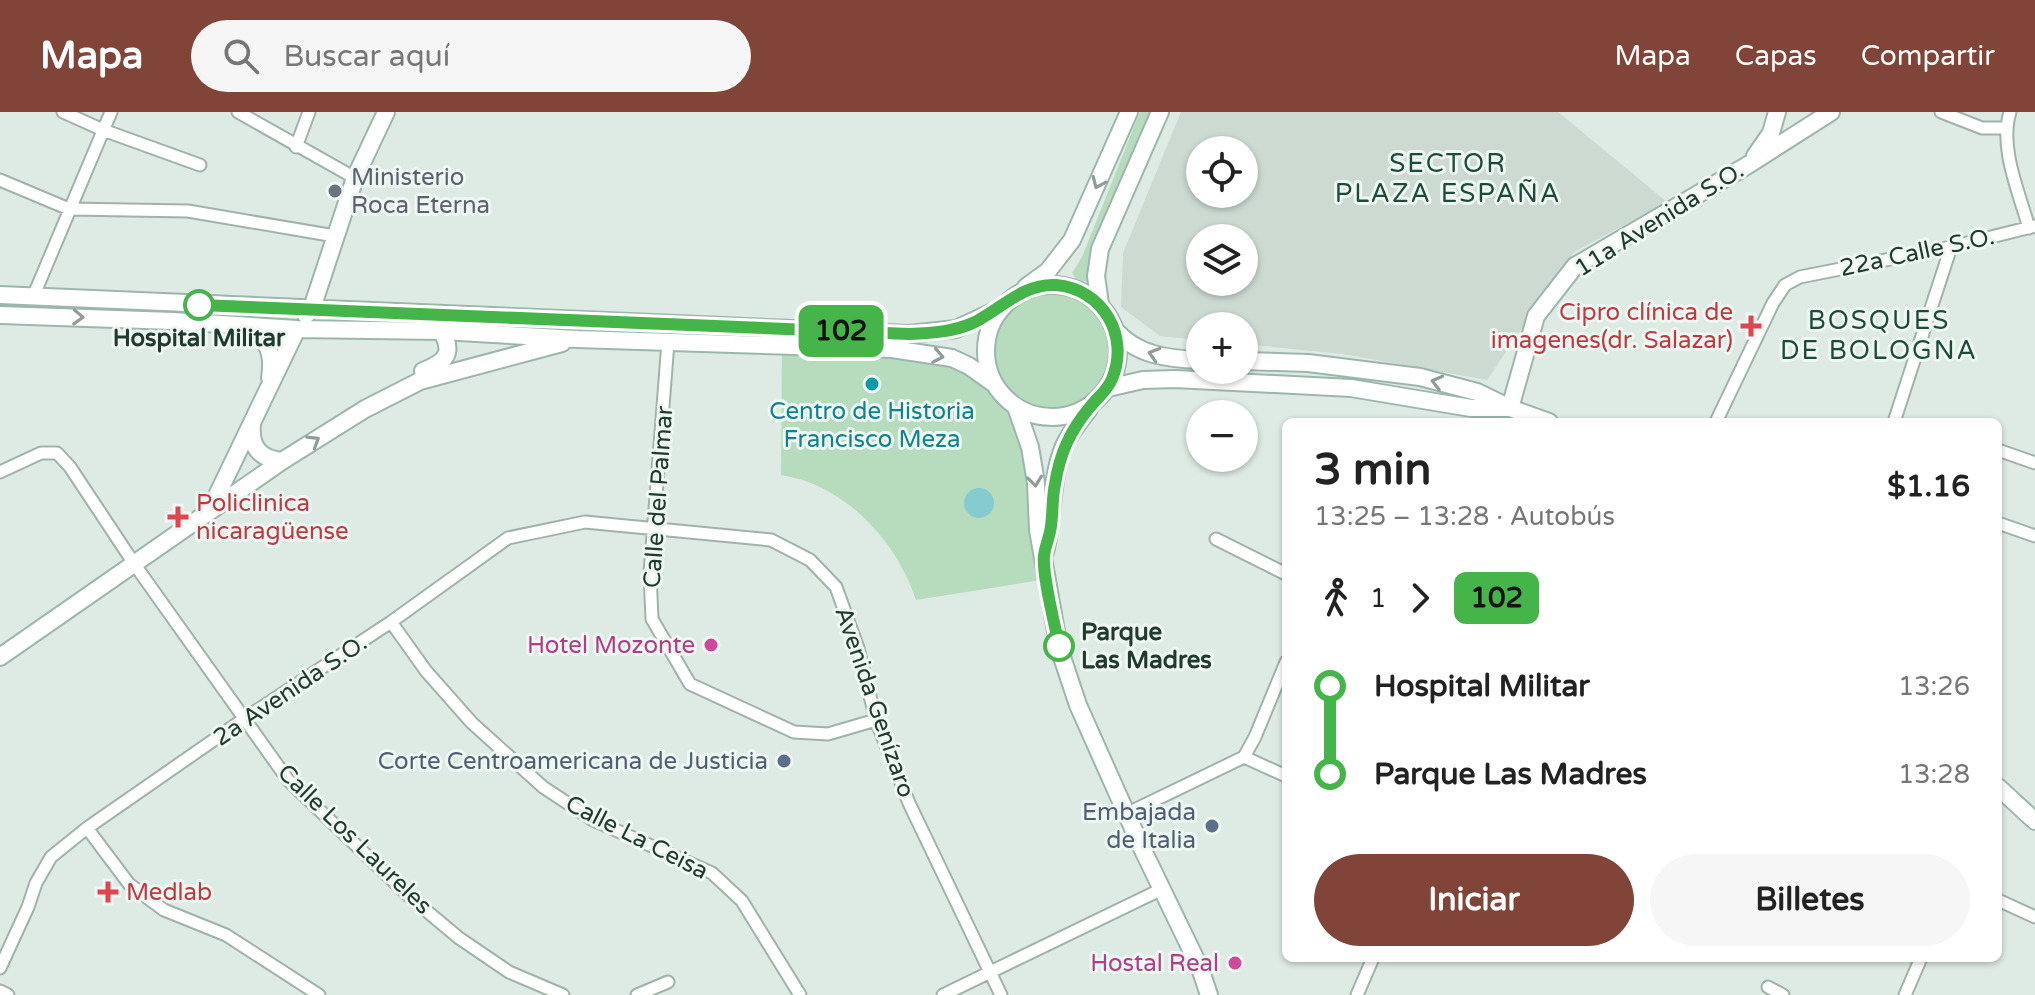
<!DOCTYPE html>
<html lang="es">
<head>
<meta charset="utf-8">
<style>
	:root { --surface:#fff; --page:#f6f6f6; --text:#222; --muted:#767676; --accent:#804438 }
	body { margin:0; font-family:"Varela Round",sans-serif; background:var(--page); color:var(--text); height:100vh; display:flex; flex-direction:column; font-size:30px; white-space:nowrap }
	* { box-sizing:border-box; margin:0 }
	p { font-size:26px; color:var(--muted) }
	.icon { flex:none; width:44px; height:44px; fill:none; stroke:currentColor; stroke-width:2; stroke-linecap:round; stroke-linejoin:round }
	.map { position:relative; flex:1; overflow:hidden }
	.sheet { position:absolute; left:1282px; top:306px; width:720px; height:544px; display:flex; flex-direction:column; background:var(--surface); border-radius:12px; box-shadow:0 2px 6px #0004 }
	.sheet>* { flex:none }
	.badge { padding:0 16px; border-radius:12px; font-size:28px; line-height:52px }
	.buttons { position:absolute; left:1186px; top:24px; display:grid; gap:16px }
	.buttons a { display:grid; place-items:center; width:72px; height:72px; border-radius:50%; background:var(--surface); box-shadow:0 2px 6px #0004; font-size:40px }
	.map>.badge { position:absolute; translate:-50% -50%; box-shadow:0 0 0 4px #fff }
	.legs { display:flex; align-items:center; gap:12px; height:88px; padding:0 32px; font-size:26px }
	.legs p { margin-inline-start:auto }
	.head { display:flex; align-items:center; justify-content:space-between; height:136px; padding:0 32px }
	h1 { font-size:44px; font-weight:700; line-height:60px }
	.action { display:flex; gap:16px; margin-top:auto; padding:16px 32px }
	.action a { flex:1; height:92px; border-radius:48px; background:var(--accent); color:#fff; font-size:32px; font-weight:700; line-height:92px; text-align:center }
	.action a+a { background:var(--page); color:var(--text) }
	ul { padding:0 32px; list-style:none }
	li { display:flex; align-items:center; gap:28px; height:88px; font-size:30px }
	li i { display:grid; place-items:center; width:12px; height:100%; margin:0 10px; background:currentColor }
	li i::after { content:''; width:20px; height:20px; margin:-10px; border:6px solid; border-radius:50%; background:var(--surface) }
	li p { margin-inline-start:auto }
	li:first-child i { background:linear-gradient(#0000 50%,currentColor 0) }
	li:last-child i { background:linear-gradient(currentColor 50%,#0000 0) }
	header { display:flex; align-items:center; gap:48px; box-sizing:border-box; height:112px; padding:0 40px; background:var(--accent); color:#fff }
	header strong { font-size:38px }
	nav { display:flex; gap:44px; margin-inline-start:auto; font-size:28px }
	.search { width:560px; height:72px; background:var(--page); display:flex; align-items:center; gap:20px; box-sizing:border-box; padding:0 28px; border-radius:44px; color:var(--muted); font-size:30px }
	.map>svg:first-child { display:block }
	.built { fill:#ccdad2; fill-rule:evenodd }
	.green { fill:#b6dcbd }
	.water { fill:#85cbd0 }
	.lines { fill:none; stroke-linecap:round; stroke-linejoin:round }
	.street-casing { stroke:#a1b2aa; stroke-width:15 }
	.secondary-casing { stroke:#9db6ab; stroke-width:20 }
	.street { stroke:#fff; stroke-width:11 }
	.secondary { stroke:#fff; stroke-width:16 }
	.oneway { stroke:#909c98 }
	.line-1-casing { stroke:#fff; stroke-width:18 }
	.line-1 { stroke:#45b549; stroke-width:12 }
	.worship-dot { fill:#6b7280; stroke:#eef7f2; stroke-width:3 }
	.stop-1-dot { fill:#fff; stroke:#45b549; stroke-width:4 }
	.health-dot { fill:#e0444e; stroke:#eef7f2; stroke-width:3 }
	.culture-dot { fill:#0f9aa8; stroke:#eef7f2; stroke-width:3 }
	.hotel-dot { fill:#d1479c; stroke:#eef7f2; stroke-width:3 }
	.service-dot { fill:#5c6f8a; stroke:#eef7f2; stroke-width:3 }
	.labels { text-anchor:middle; stroke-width:6; stroke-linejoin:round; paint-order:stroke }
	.worship-label { font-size:24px; fill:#5b616d; stroke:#eef7f2; text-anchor:start }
	.street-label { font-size:24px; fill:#203a30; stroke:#eef7f2 }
	.health-label { font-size:24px; fill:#be3a42; stroke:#eef7f2; text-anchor:start }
	.stop-label { font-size:24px; font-weight:bold; fill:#203a30; stroke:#eef7f2 }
	.culture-label { font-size:24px; fill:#0d838f; stroke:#eef7f2 }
	.hotel-label { font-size:24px; fill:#b23c85; stroke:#eef7f2; text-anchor:end }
	.service-label { font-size:24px; fill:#4e5e75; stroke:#eef7f2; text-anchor:end }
	.neighbourhood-label { font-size:26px; letter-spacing:2px; fill:#1c4b3c; stroke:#eef7f2 }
</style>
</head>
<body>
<header>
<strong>Mapa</strong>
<div class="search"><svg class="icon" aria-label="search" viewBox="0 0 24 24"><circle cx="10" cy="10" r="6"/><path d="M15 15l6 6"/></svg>Buscar aquí</div>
<nav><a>Mapa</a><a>Capas</a><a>Compartir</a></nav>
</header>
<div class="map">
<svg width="2035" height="883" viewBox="0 0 2035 883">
	<rect width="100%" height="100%" fill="#deeae4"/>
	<path class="built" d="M 1181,0 L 1558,0 L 1667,90 L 1574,140 L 1487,268 L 1343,242 L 1244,232 L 1244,214 L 1200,214 L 1200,228 L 1160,224 L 1121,195 L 1123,141 ZM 1200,38 L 1244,38 L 1244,82 L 1200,82 ZM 1200,126 L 1244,126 L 1244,170 L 1200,170 Z"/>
	<path class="green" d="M 1140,0 L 1150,0 L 1088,151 L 1088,170 L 1076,167 L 1072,161 L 1082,145 Z
		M995 239a57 57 0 1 1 114 0a57 57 0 1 1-114 0Z
		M 782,233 L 935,243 L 993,271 L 1003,284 L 1016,295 L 1047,467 L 916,488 C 897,429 844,372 781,363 Z"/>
	<path class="water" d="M964 391a15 15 0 1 1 30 0a15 15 0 1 1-30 0Z"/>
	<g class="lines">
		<g class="street-casing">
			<path id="street" d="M 63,0 L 103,18 L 200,53
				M 238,0 L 355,66
				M 1941,0 L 1982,16 L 2005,16
				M 2010,0 C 1999,36 2019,80 2029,116
				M 296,35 L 309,0
				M 0,68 L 69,97 L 188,99 L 335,124
				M 33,185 L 111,0
				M 668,230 L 650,461 L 652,507 L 690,572 L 794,620 L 828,622 L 876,608
				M 1716,310 L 1773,191 L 1785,173 L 1800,165 L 1951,135 L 2035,114
				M 1894,310 L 1951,135
				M 1998,338 L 2035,351
				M 0,360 L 41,341 L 57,341 L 70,355 L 135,453 L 288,668 L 410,785 L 459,826 L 509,860 L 563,883
				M 1998,411 L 2035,424
				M 1216,427 L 1286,462
				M 391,510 L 426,559 L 472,611 L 543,675 L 593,708 L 712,761 L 742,789 L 800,883
				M 1244,645 L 1286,664
				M 1126,702 L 1244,645 L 1255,625 L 1286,550
				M 87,716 L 129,772 L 164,798 L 226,823 L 319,883
				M 1998,788 L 2035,805
				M 0,856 L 28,795 L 36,771 L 51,745 L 87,716 L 244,607 L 391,510 L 508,426 L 585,410 L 771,428 L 810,448 L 836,475 L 858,536 L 876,608 L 909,691 L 1001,883
				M 1768,875 L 1783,883
				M 0,879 L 8,883
				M 637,883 L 668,870
				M 943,883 L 1162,777
				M 1357,883 L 1373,846
				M 1905,883 L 1921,846"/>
		</g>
		<g class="secondary-casing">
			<path id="secondary" d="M 1755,44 L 1771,21 L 1777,0
				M986 239a66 66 0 1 1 132 0a66 66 0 1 1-132 0Z
				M 1026,175 L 1048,159 L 1072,128 L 1129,0
				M 0,183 L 909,222 L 956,217 L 1001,196
				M 1100,192 L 1096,164 L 1100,137 L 1160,0
				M 0,203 L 173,209 L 297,217 L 442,219 L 577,227 L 892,237 L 952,246 L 969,254 L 993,271
				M 306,203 L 312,196 L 355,66 L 386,0
				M 244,214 C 268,226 274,240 270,266
				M 1115,218 C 1136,243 1168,247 1200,248
				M 1244,249 L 1308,251 L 1420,265 L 1477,280 L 1510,296 L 1549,310
				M 423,259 C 451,248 454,238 437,211
				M 1108,276 L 1143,268 L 1175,267 L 1351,276 L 1471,296 L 1510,296
				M 1016,295 L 1030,335 L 1036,371 L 1038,418 L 1059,536 L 1078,593 L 1140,732 L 1200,856 L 1209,883
				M 1510,296 L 1536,204 L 1575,154 L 1748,53 L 1831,0
				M 252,312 C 250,334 259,347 282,349
				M 210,398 L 297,217
				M 1045,440 C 1054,406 1050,367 1064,334 C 1070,320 1080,309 1089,297
				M 0,545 L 282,349 L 365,297 L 420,269 L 562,231
				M 1998,675 L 2035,709"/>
		</g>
		<use href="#street" class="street"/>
		<use href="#secondary" class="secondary"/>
	</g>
	<defs><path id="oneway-chevron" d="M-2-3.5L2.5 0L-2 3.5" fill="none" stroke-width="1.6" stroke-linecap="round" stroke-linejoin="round" transform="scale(2)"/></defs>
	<g class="oneway">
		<use href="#oneway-chevron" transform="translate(1098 71) rotate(114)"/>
		<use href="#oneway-chevron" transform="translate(78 205) rotate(2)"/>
		<use href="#oneway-chevron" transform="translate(1154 242) rotate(-163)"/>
		<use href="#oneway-chevron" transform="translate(938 244) rotate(11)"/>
		<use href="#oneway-chevron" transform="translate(1437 270) rotate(-166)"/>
		<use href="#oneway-chevron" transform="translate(314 329) rotate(-32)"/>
		<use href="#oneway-chevron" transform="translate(1035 369) rotate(83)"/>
	</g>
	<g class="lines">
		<g class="line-1-casing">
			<path id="line-1" d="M 199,193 L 909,222 C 932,221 954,220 975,210 C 1002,196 1024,171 1056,173 C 1103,177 1130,224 1112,267 C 1107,279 1098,285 1090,295 C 1070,319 1060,341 1055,372 C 1052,386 1053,400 1051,414 C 1050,424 1045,434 1044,444 C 1042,463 1055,513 1059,534"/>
		</g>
		<use href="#line-1" class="line-1"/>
	</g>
	<circle class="worship-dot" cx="335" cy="79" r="8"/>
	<g class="stop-1-dot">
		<circle cx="199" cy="193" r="14"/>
		<circle cx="1059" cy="534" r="14"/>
	</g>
	<g class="health-dot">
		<path d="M1747 202h8v8h8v8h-8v8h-8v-8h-8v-8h8z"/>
		<path d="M174 393h8v8h8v8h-8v8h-8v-8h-8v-8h8z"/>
		<path d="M104 768h8v8h8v8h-8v8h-8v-8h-8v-8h8z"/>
	</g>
	<circle class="culture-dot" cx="872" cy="272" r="8"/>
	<g class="hotel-dot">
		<circle cx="711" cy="533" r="8"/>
		<circle cx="1235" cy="851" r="8"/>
	</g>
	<g class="service-dot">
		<circle cx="784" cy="649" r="8"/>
		<circle cx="1212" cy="714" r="8"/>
	</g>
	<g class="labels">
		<g class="worship-label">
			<text x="351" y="73">Ministerio<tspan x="351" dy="28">Roca Eterna</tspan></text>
		</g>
		<g class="street-label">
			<text transform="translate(1659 107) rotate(-32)" y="8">11a Avenida S.O.</text>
			<text transform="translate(1917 140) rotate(-12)" y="8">22a Calle S.O.</text>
			<text transform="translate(658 385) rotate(-86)" y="8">Calle del Palmar</text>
			<text transform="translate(290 578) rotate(-34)" y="8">2a Avenida S.O.</text>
			<text transform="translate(875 590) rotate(71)" y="8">Avenida Genízaro</text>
			<text transform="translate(637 725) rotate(27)" y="8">Calle La Ceisa</text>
			<text transform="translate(355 727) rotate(44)" y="8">Calle Los Laureles</text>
		</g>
		<g class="health-label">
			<text x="1733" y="208" text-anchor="end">Cipro clínica de<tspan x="1733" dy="28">imagenes(dr. Salazar)</tspan></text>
			<text x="196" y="399">Policlinica<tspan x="196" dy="28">nicaragüense</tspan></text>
			<text x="126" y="788">Medlab</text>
		</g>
		<g class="stop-label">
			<text x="199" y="234">Hospital Militar</text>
			<text x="1081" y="528" text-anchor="start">Parque<tspan x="1081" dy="28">Las Madres</tspan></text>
		</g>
		<g class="culture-label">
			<text x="872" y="307">Centro de Historia<tspan x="872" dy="28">Francisco Meza</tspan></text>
		</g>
		<g class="hotel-label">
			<text x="695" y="541">Hotel Mozonte</text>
			<text x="1219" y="859">Hostal Real</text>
		</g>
		<g class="service-label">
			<text x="768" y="657">Corte Centroamericana de Justicia</text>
			<text x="1196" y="708">Embajada<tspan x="1196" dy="28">de Italia</tspan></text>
		</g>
		<g class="neighbourhood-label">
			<text x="1448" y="60">SECTOR<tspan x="1448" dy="30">PLAZA ESPAÑA</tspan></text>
			<text x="1879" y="217">BOSQUES<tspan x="1879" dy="30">DE BOLOGNA</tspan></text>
		</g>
	</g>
</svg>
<div class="buttons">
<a><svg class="icon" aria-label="locate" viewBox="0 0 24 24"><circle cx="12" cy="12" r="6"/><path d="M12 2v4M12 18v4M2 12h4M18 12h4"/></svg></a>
<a><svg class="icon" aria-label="layers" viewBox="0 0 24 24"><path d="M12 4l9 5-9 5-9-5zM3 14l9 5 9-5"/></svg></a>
<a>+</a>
<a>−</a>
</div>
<b class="badge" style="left:841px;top:219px;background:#45b549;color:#111">102</b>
<section class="sheet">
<div class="head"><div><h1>3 min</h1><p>13:25 – 13:28 · Autobús</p></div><b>$1.16</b></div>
<div class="legs"><svg class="icon" aria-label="walk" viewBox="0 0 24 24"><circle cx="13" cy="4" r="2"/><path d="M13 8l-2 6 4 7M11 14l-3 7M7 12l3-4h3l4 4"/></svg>1<svg class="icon" aria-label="forward" viewBox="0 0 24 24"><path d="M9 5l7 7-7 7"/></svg><b class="badge" style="background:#45b549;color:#111">102</b></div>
<ul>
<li><i style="color:#45b549"></i><b>Hospital Militar</b><p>13:26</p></li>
<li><i style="color:#45b549"></i><b>Parque Las Madres</b><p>13:28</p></li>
</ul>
<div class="action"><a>Iniciar</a><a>Billetes</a></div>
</section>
</div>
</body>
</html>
